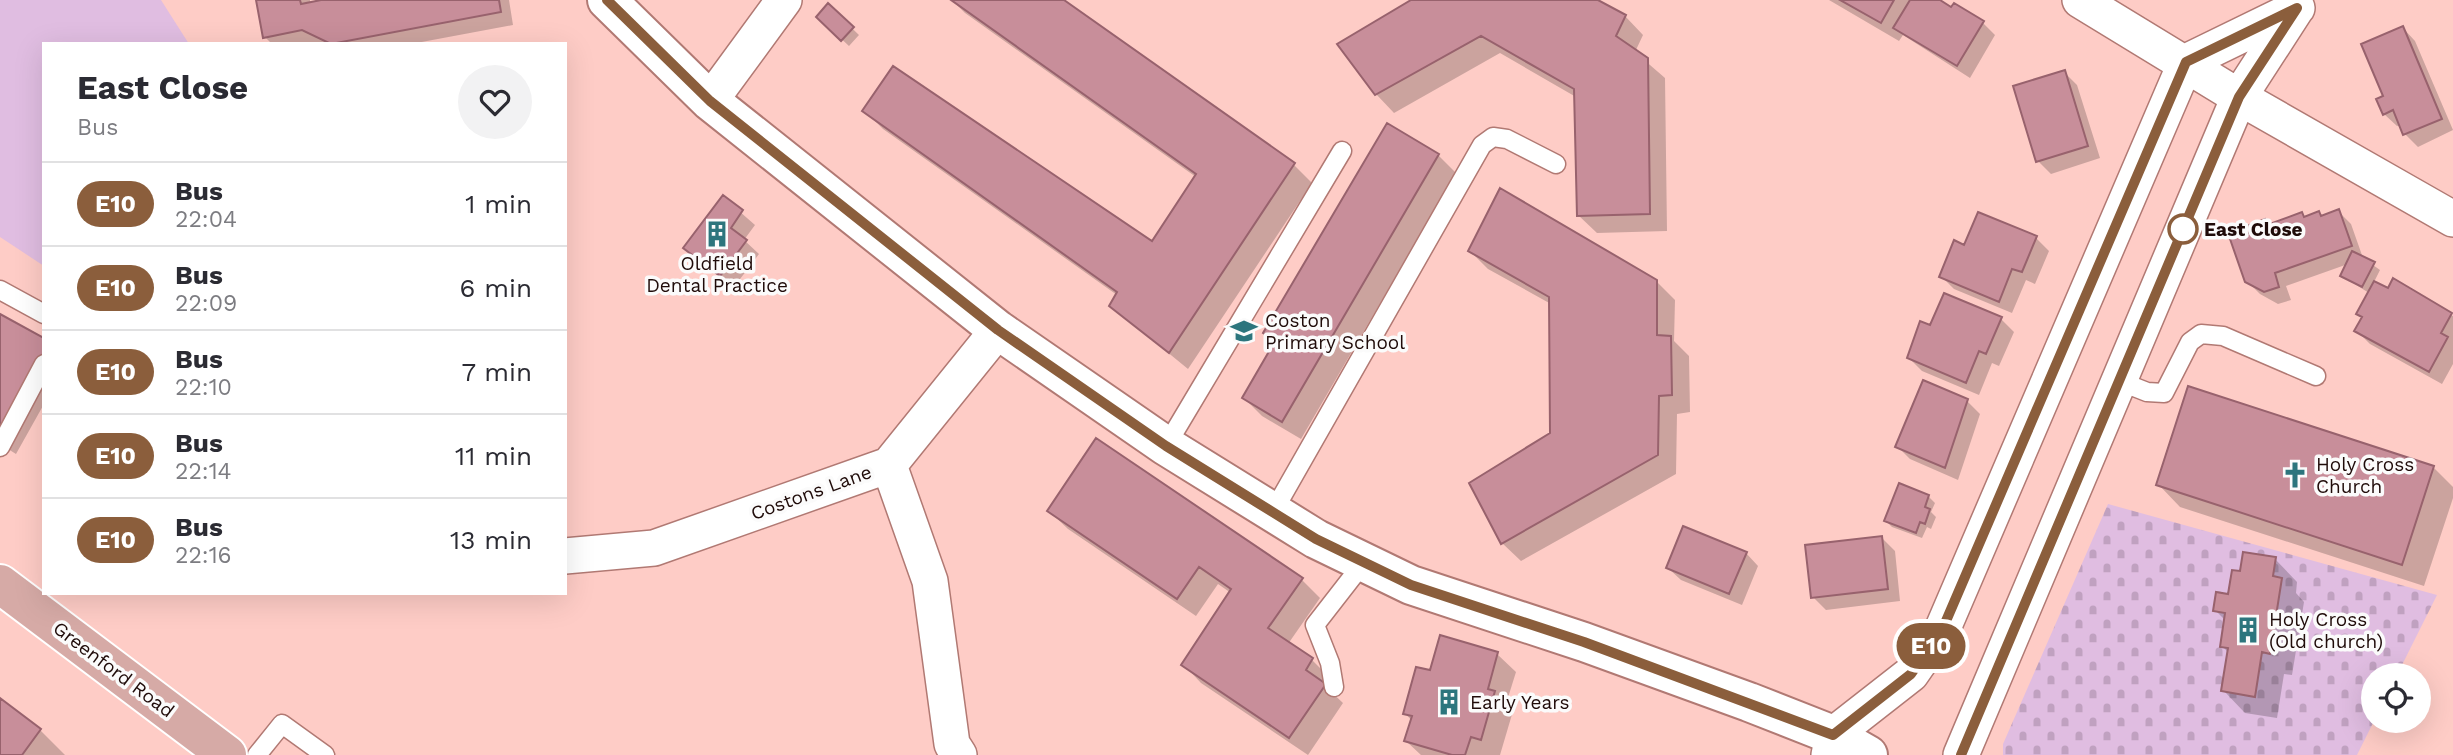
<!DOCTYPE html>
<html lang="en">
<head>
<meta charset="utf-8">
<style>
	:root { --surface:#fff; --page:#f2f2f3; --text:#2b2b33; --muted:#7c7c81; --line:#e1e1e2 }
	body { margin:0; font-family:"Work Sans",sans-serif; background:var(--page); color:var(--text); height:100vh; display:flex; flex-direction:column; font-size:26px; white-space:nowrap }
	* { box-sizing:border-box; margin:0 }
	p { font-size:23px; color:var(--muted) }
	.icon { flex:none; width:38px; height:38px; fill:none; stroke:currentColor; stroke-width:2; stroke-linecap:round; stroke-linejoin:round }
	.map { position:relative; flex:1; overflow:hidden }
	.side { position:absolute; left:42px; top:42px; width:525px; height:553px; display:flex; flex-direction:column; background:var(--surface); border-radius:0px; box-shadow:0 7px 28px #0002 }
	.side>* { flex:none }
	.badge { padding:0 14px; border-radius:23px; font-size:24px; line-height:46px }
	.tools { position:absolute; left:2361px; top:663px; display:grid; gap:14px }
	.tools a { display:grid; place-items:center; width:70px; height:70px; border-radius:50%; background:var(--surface); box-shadow:0 7px 28px #0002; font-size:35px }
	.map>.badge { position:absolute; translate:-50% -50%; box-shadow:0 0 0 4px #fff }
	.round { display:grid; place-items:center; flex:none; width:74px; height:74px; border-radius:37px; background:var(--page) }
	.head { display:flex; align-items:center; justify-content:space-between; height:119px; padding:0 35px }
	h1 { font-size:33px; font-weight:700; line-height:52px }
	ul { padding:0; list-style:none }
	li { display:flex; align-items:center; gap:21px; height:84px; padding:0 35px; border-top:2px solid var(--line) }
	li div { flex:1 }
	li b { display:block; font-size:26px }
	li em { font-style:normal }
	li .badge { min-width:77px; font-weight:700; text-align:center }
	.map>svg:first-child { display:block }
	.green { fill:#e0bde1 }
	.cemetery { fill:url(#cemetery-stones) }
	.shadow { fill:#0003 }
	.building { fill:#c88e9a; stroke:#98626d; stroke-width:2 }
	.lines { fill:none; stroke-linecap:round; stroke-linejoin:round }
	.service-casing { stroke:#b17973; stroke-width:21 }
	.minor-casing { stroke:#b17973; stroke-width:38 }
	.tertiary-casing { stroke:#b17973; stroke-width:42 }
	.primary-casing { stroke:#fff; stroke-width:42 }
	.service { stroke:#fff; stroke-width:18 }
	.minor { stroke:#fff; stroke-width:35 }
	.tertiary { stroke:#fff; stroke-width:38 }
	.primary { stroke:#d6aaa6; stroke-width:38 }
	.line-casing { stroke:#fff; stroke-width:16 }
	.line { stroke:#8b5e3c; stroke-width:10 }
	.stop-dot { fill:#fff; stroke:#8b5e3c; stroke-width:3.5 }
	.labels { text-anchor:middle; stroke-width:7; stroke-linejoin:round; paint-order:stroke }
	.stop-label { font-size:19px; font-weight:bold; fill:#1f0b09; stroke:#fbfbfb; text-anchor:start }
	.poi-label { font-size:19px; fill:#1f0b09; stroke:#fbfbfb; text-anchor:start }
	.street-label { font-size:19px; fill:#1f0b09; stroke:#fbfbfb }
</style>
</head>
<body>
<div class="map">
<svg width="2453" height="755" viewBox="0 0 2453 755">
	<defs>
		<pattern id="cemetery-stones" width="16" height="16" patternUnits="userSpaceOnUse" patternTransform="scale(1.75)"><rect width="16" height="16" fill="#e0bde1"/><path d="M2 7V4a2 2 0 0 1 4 0v3zM10 15v-3a2 2 0 0 1 4 0v3z" fill="#c0a1c0"/></pattern>
	</defs>
	<rect width="100%" height="100%" fill="#feccc6"/>
	<path class="green" d="M 0,0 L 161,0 L 189,44 L 44,44 L 44,266 L 0,237 Z"/>
	<path class="cemetery" d="M 2108,504 L 2437,595 L 2397,675 L 2373,676 L 2374,721 L 2357,755 L 2003,755 L 2003,744 Z"/>
	<path class="shadow" d="M 258,0 L 310,0 L 310,4 L 331,0 L 509,0 L 513,25 L 411,44 L 272,44 L 265,37 Z
		M 952,0 L 1061,0 L 1293,164 L 1312,183 L 1188,369 L 1111,306 L 1117,295 L 883,129 L 865,111 L 1152,243 L 1196,177 L 965,13 Z
		M 1414,0 L 1595,0 L 1625,16 L 1643,35 L 1635,52 L 1665,78 L 1667,231 L 1597,233 L 1578,215 L 1576,97 L 1500,53 L 1394,113 L 1376,94 Z
		M 1829,0 L 1937,0 L 1982,22 L 1995,35 L 1970,78 L 1903,35 L 1899,41 Z
		M 829,6 L 859,35 L 849,46 L 818,17 Z
		M 2403,28 L 2415,41 L 2453,130 L 2418,147 L 2405,134 L 2401,125 L 2397,126 L 2384,114 L 2385,97 Z
		M 2064,72 L 2077,85 L 2100,158 L 2051,174 L 2038,161 Z
		M 1438,155 L 1456,173 L 1301,439 L 1262,416 L 1244,398 L 1276,343 L 1265,333 Z
		M 723,197 L 755,225 L 744,240 L 759,254 L 734,287 L 686,248 Z
		M 2338,211 L 2351,224 L 2363,258 L 2380,270 L 2374,282 L 2453,316 L 2453,364 L 2442,384 L 2370,344 L 2357,331 L 2363,319 L 2358,313 L 2369,293 L 2342,276 L 2348,264 L 2286,286 L 2291,300 L 2278,304 L 2260,294 L 2247,281 L 2253,233 L 2265,221 L 2270,225 L 2302,214 L 2306,218 L 2318,213 L 2322,217 Z
		M 2036,238 L 2049,251 L 2035,284 L 2026,280 L 2012,313 L 1954,289 L 1941,276 L 1965,247 Z
		M 1470,251 L 1656,281 L 1675,300 L 1674,341 L 1689,356 L 1690,412 L 1677,414 L 1676,474 L 1521,561 L 1502,543 L 1552,434 L 1551,304 L 1488,269 Z
		M 0,315 L 44,340 L 44,404 L 16,454 L 0,444 Z
		M 2001,319 L 2014,332 L 1999,366 L 1992,363 L 1979,395 L 1922,371 L 1909,358 L 1931,327 Z
		M 1967,401 L 1980,414 L 1958,480 L 1910,459 L 1897,446 Z
		M 2433,467 L 2453,487 L 2453,498 L 2424,586 L 2180,507 L 2158,484 Z
		M 1928,496 L 1935,503 L 1931,512 L 1936,517 L 1931,529 L 1927,527 L 1922,538 L 1892,527 L 1886,521 Z
		M 1049,511 L 1301,579 L 1320,598 L 1288,644 L 1312,660 L 1330,678 L 1325,686 L 1343,703 L 1308,755 L 1201,683 L 1183,664 L 1231,593 L 1218,584 L 1196,616 L 1068,529 Z
		M 1882,538 L 1895,551 L 1900,601 L 1826,610 L 1813,597 Z
		M 1746,553 L 1758,566 L 1742,605 L 1681,580 L 1668,568 Z
		M 2275,559 L 2297,582 L 2296,593 L 2304,602 L 2292,675 L 2284,674 L 2277,718 L 2245,713 L 2223,690 L 2229,653 L 2222,646 L 2226,621 L 2215,610 L 2230,596 L 2242,573 Z
		M 1497,654 L 1516,672 L 1506,704 L 1513,711 L 1500,755 L 1421,755 L 1406,741 L 1412,721 L 1405,713 L 1431,673 Z
		M 0,700 L 40,730 L 65,755 L 0,755 Z"/>
	<path class="building" d="M 256,0 L 300,0 L 301,4 L 321,0 L 499,0 L 501,12 L 331,44 L 302,30 L 263,38 Z
		M 951,0 L 1064,0 L 1295,163 L 1169,353 L 1109,306 L 1117,292 L 862,111 L 893,66 L 1152,241 L 1196,174 Z
		M 1411,0 L 1598,0 L 1626,15 L 1616,36 L 1648,58 L 1650,214 L 1577,216 L 1574,89 L 1481,36 L 1375,95 L 1337,44 Z
		M 1840,0 L 1894,0 L 1881,23 Z
		M 1910,0 L 1940,0 L 1951,7 L 1954,3 L 1984,21 L 1957,66 L 1893,28 Z
		M 828,3 L 854,27 L 841,41 L 816,17 Z
		M 2403,26 L 2442,119 L 2403,135 L 2393,110 L 2383,115 L 2376,99 L 2383,96 L 2361,44 Z
		M 2065,70 L 2088,146 L 2036,162 L 2013,86 Z
		M 1387,123 L 1439,154 L 1282,422 L 1242,398 L 1275,341 L 1263,333 Z
		M 1500,188 L 1657,280 L 1657,335 L 1671,336 L 1672,395 L 1659,396 L 1658,455 L 1501,544 L 1469,483 L 1550,433 L 1549,297 L 1468,251 Z
		M 723,195 L 743,210 L 731,228 L 747,240 L 720,276 L 683,248 Z
		M 2339,209 L 2352,246 L 2275,273 L 2279,287 L 2264,292 L 2245,282 L 2230,239 L 2251,232 L 2249,225 L 2265,219 L 2267,225 L 2302,212 L 2304,217 L 2319,211 L 2321,216 Z
		M 1978,212 L 2037,236 L 2022,272 L 2012,269 L 1999,302 L 1939,277 L 1954,240 L 1964,245 Z
		M 2352,251 L 2375,262 L 2362,287 L 2340,276 Z
		M 2393,278 L 2452,313 L 2441,333 L 2448,337 L 2429,372 L 2354,331 L 2362,317 L 2356,314 L 2374,281 L 2388,288 Z
		M 1944,293 L 2002,317 L 1986,354 L 1979,351 L 1966,383 L 1907,358 L 1920,321 L 1930,325 Z
		M 0,314 L 44,338 L 44,354 L 0,432 Z
		M 1923,380 L 1968,399 L 1945,468 L 1895,447 Z
		M 2188,386 L 2434,466 L 2402,565 L 2156,485 Z
		M 1096,438 L 1303,578 L 1268,628 L 1313,658 L 1306,670 L 1326,684 L 1289,738 L 1181,665 L 1231,589 L 1199,567 L 1177,599 L 1047,511 Z
		M 1899,483 L 1929,495 L 1925,507 L 1930,509 L 1925,524 L 1920,522 L 1916,533 L 1884,521 Z
		M 1683,526 L 1747,552 L 1729,594 L 1666,568 Z
		M 1882,536 L 1888,589 L 1811,598 L 1805,545 Z
		M 2243,552 L 2276,557 L 2273,576 L 2282,578 L 2270,654 L 2262,652 L 2255,697 L 2221,691 L 2228,648 L 2220,647 L 2225,613 L 2213,611 L 2216,592 L 2228,594 L 2232,570 L 2240,571 Z
		M 1440,635 L 1498,652 L 1488,689 L 1495,691 L 1481,740 L 1471,737 L 1465,755 L 1452,755 L 1404,741 L 1412,716 L 1403,714 L 1416,667 L 1430,670 Z
		M 0,698 L 41,729 L 22,755 L 0,755 Z"/>
	<g class="lines">
		<g class="service-casing">
			<path id="service" d="M 0,290 L 44,314
				M 2119,381 L 2147,392 L 2164,393 L 2190,342 L 2201,334 L 2223,336 L 2316,376
				M 1166,446 L 1342,151
				M 0,447 L 44,364
				M 1273,512 L 1482,145 L 1493,137 L 1507,139 L 1556,164
				M 1334,687 L 1330,663 L 1315,625 L 1364,562
				M 257,755 L 282,724 L 325,755"/>
		</g>
		<g class="minor-casing">
			<path id="minor" d="M 2080,0 L 2239,97 L 2453,219
				M 710,101 L 784,0
				M 889,465 L 930,581 L 952,744 L 959,755
				M 565,556 L 654,548 L 889,465 L 998,330
				M 1829,755 L 1833,735 L 1911,674 L 1943,628 L 2186,62 L 2297,8
				M 1961,755 L 2239,97 L 2296,9"/>
		</g>
		<g class="tertiary-casing">
			<path id="tertiary" d="M 607,0 L 710,101 L 998,330 L 1166,446 L 1316,539 L 1411,585 L 1584,642 L 1749,702 L 1833,735 L 1868,755"/>
		</g>
		<g class="primary-casing">
			<path id="primary" d="M 0,584 L 227,755"/>
		</g>
		<use href="#service" class="service"/>
		<use href="#minor" class="minor"/>
		<use href="#tertiary" class="tertiary"/>
		<use href="#primary" class="primary"/>
	</g>
	<g class="lines">
		<g class="line-casing">
			<path id="line" d="M 607,0 L 710,101 L 998,330 L 1166,446 L 1316,539 L 1411,585 L 1584,642 L 1833,735 L 1911,674 L 1943,628 L 2186,62 L 2297,8 L 2239,97 L 1961,755"/>
		</g>
		<use href="#line" class="line"/>
	</g>
	<defs>
		<g id="building-bare" transform="scale(2.1)"><path d="M-4-6H4V6H1V3H-1V6H-4ZM-2.5-4.3h1.7v1.8h-1.7ZM.8-4.3h1.7v1.8H.8ZM-2.5-1h1.7V.8h-1.7ZM.8-1h1.7V.8H.8Z" fill="#2c757d" stroke="#fbfbfb" stroke-width="2.5" paint-order="stroke"/></g>
		<g id="school-bare" transform="scale(2.1)"><path d="M0-5L7-2L0 1L-7-2ZM-4 1L0 2.5L4 1V4Q0 6-4 4Z" fill="#2c757d" stroke="#fbfbfb" stroke-width="2.5" paint-order="stroke"/></g>
		<g id="church-bare" transform="scale(2.1)"><path d="M-1.2-6h2.4v3.5h3.3v2.4h-3.3V6h-2.4V-.1h-3.3v-2.4h3.3Z" fill="#2c757d" stroke="#fbfbfb" stroke-width="2.5" paint-order="stroke"/></g>
	</defs>
	<g fill-rule="evenodd">
		<use href="#building-bare" x="717" y="234"/>
		<use href="#school-bare" x="1244" y="331"/>
		<use href="#church-bare" x="2295" y="475"/>
		<use href="#building-bare" x="2248" y="630"/>
		<use href="#building-bare" x="1449" y="702"/>
	</g>
	<circle class="stop-dot" cx="2183" cy="229" r="14"/>
	<g class="labels">
		<g class="stop-label">
			<text x="2204" y="236">East Close</text>
		</g>
		<g class="poi-label">
			<text x="717" y="270" text-anchor="middle">Oldfield<tspan x="717" dy="22">Dental Practice</tspan></text>
			<text x="1265" y="327">Coston<tspan x="1265" dy="22">Primary School</tspan></text>
			<text x="2316" y="471">Holy Cross<tspan x="2316" dy="22">Church</tspan></text>
			<text x="2269" y="626">Holy Cross<tspan x="2269" dy="22">(Old church)</tspan></text>
			<text x="1470" y="709">Early Years</text>
		</g>
		<g class="street-label">
			<text transform="translate(811 492) rotate(-20)" y="7">Costons Lane</text>
			<text transform="translate(114 669) rotate(37)" y="7">Greenford Road</text>
		</g>
	</g>
</svg>
<div class="tools">
<a><svg class="icon" aria-label="locate" viewBox="0 0 24 24"><circle cx="12" cy="12" r="6"/><path d="M12 2v4M12 18v4M2 12h4M18 12h4"/></svg></a>
</div>
<b class="badge" style="left:1931px;top:646px;background:#8b5e3c;color:#fff">E10</b>
<section class="side">
<div class="head"><div><h1>East Close</h1><p>Bus</p></div><a class="round"><svg class="icon" aria-label="heart" viewBox="0 0 24 24"><path d="M12 20l-8-8c-3-5 5-10 8-4 3-6 11-1 8 4z"/></svg></a></div>
<ul>
<li><span class="badge" style="background:#8b5e3c;color:#fff">E10</span><div><b>Bus</b><p>22:04</p></div><em>1 min</em></li>
<li><span class="badge" style="background:#8b5e3c;color:#fff">E10</span><div><b>Bus</b><p>22:09</p></div><em>6 min</em></li>
<li><span class="badge" style="background:#8b5e3c;color:#fff">E10</span><div><b>Bus</b><p>22:10</p></div><em>7 min</em></li>
<li><span class="badge" style="background:#8b5e3c;color:#fff">E10</span><div><b>Bus</b><p>22:14</p></div><em>11 min</em></li>
<li><span class="badge" style="background:#8b5e3c;color:#fff">E10</span><div><b>Bus</b><p>22:16</p></div><em>13 min</em></li>
</ul>
</section>
</div>
</body>
</html>
